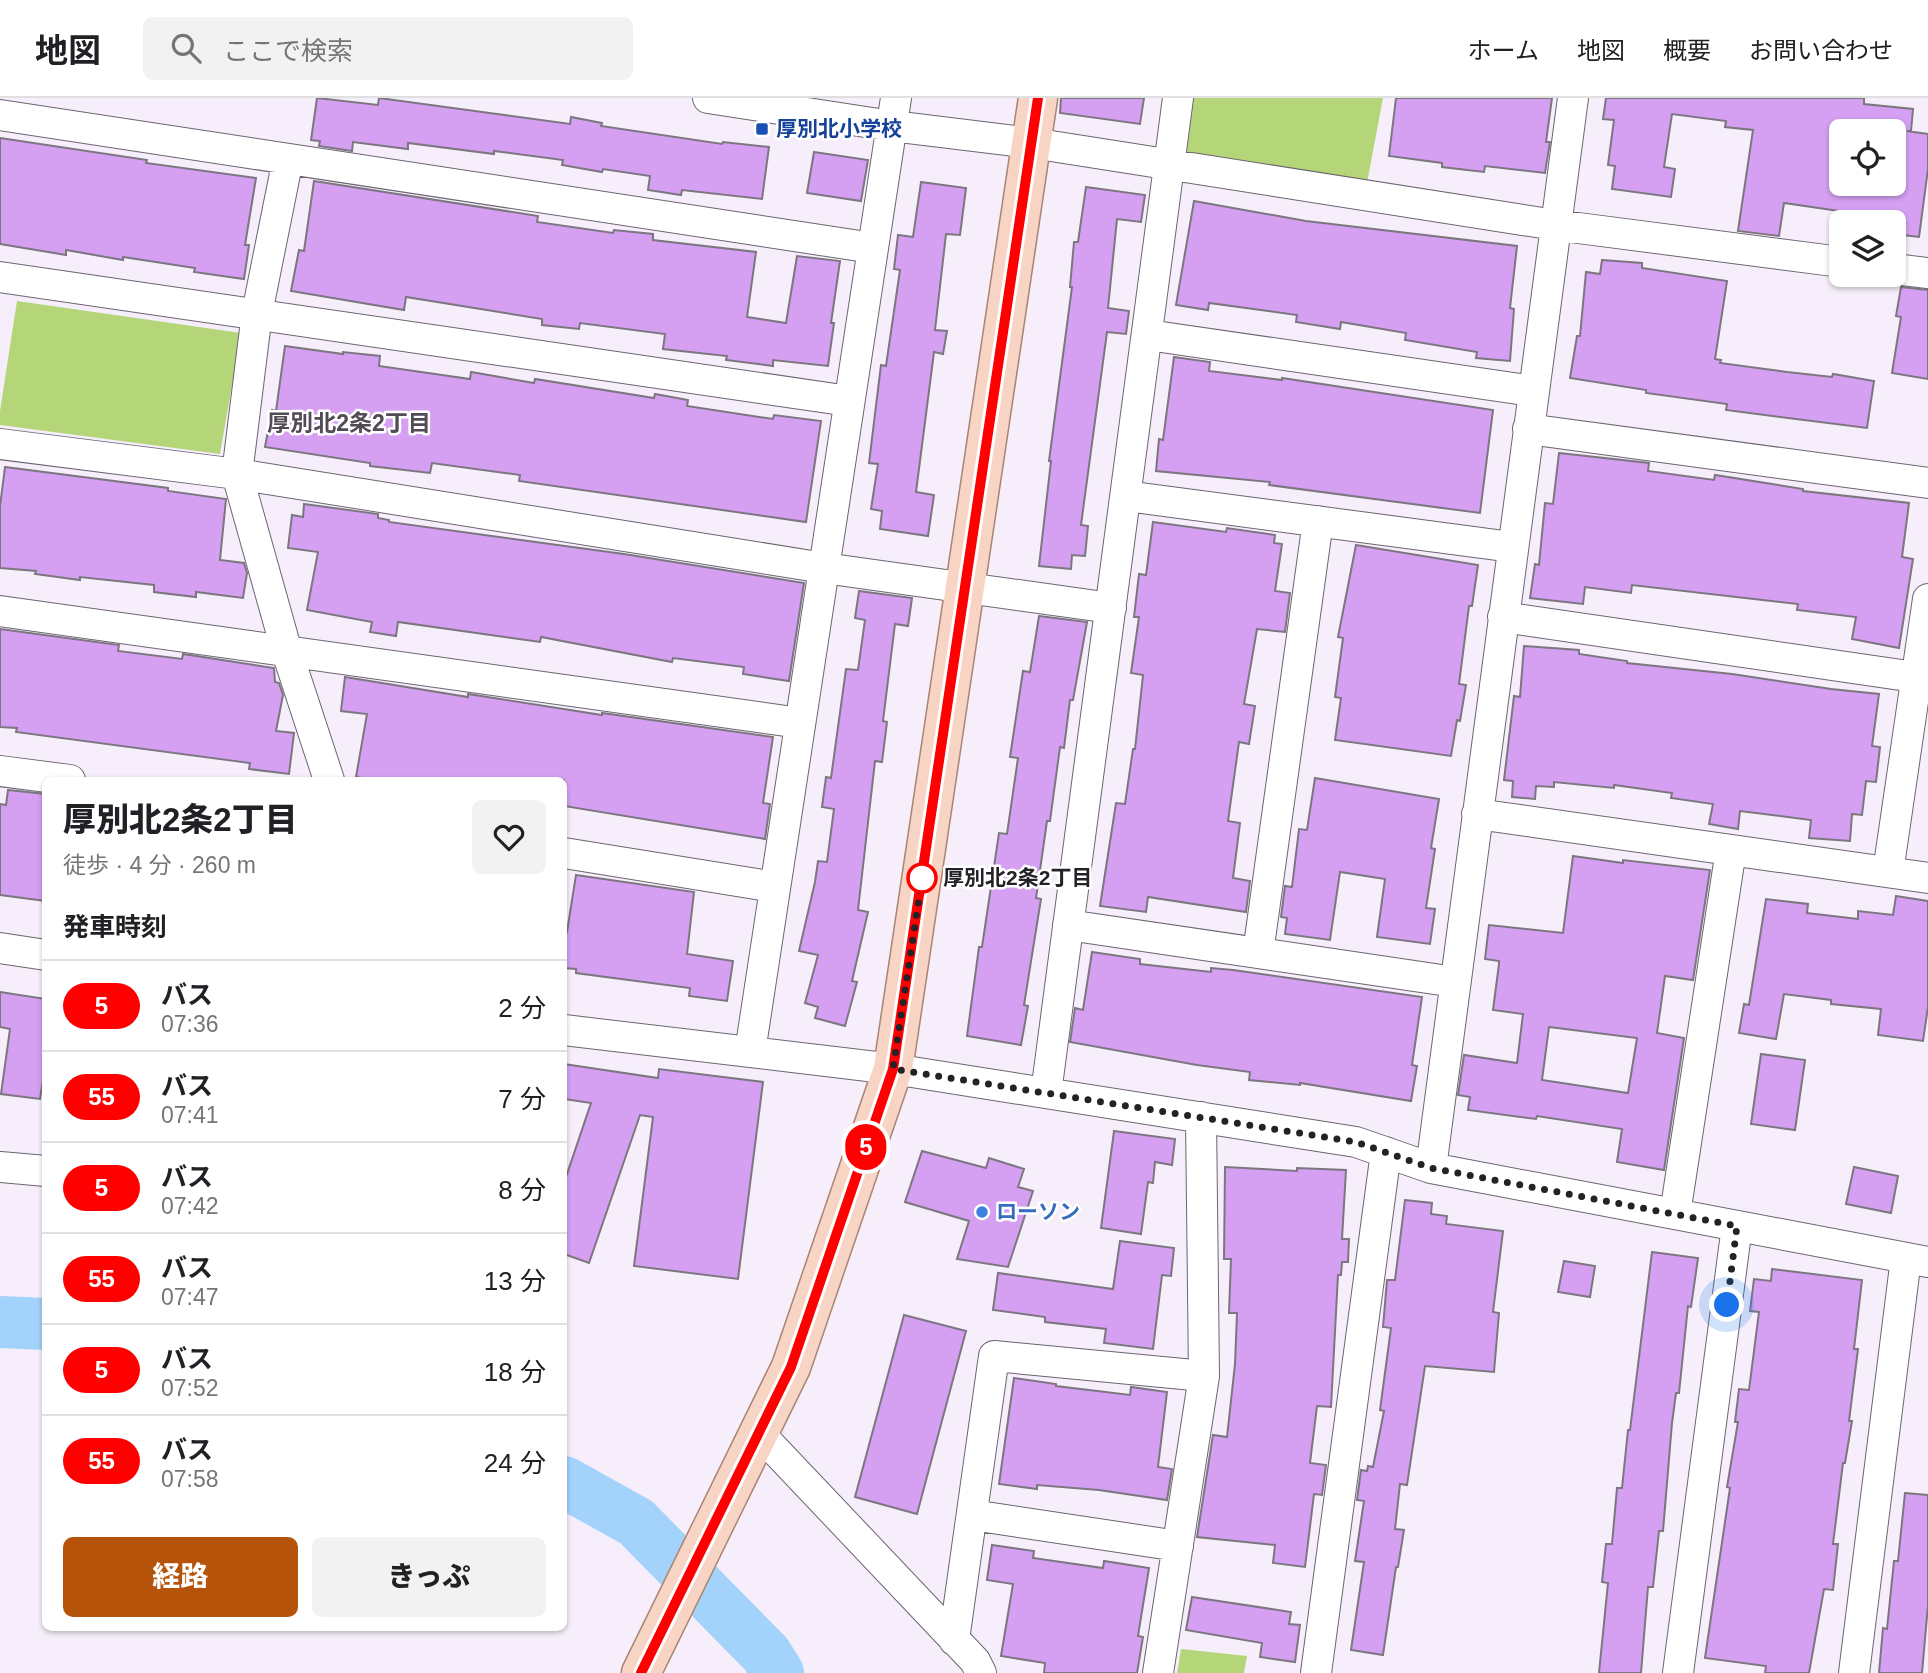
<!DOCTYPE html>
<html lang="ja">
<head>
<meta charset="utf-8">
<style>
	:root { --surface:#fff; --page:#f2f2f2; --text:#202124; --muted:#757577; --line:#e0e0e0; --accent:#b45309 }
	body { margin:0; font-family:Arial,"Noto Sans JP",sans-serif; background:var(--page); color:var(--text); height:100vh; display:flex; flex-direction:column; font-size:26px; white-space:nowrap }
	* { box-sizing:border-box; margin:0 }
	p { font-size:23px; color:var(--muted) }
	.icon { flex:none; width:38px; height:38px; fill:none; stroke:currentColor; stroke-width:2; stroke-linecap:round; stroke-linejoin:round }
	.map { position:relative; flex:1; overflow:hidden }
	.details { position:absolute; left:42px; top:679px; width:525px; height:854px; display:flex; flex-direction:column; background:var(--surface); border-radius:10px; box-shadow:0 2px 5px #0004 }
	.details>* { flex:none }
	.badge { padding:0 14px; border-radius:23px; font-size:24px; line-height:46px }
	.buttons { position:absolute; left:1829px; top:21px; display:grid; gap:14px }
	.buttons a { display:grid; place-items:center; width:77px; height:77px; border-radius:10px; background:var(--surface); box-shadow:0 2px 5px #0004; font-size:35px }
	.you { position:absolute; width:35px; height:35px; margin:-18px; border:5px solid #fff; border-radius:50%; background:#1a73e8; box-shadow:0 0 0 10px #1a73e833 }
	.map>.badge { position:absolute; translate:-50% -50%; box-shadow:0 0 0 4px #fff }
	h2 { padding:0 21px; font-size:26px; line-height:63px }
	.round { display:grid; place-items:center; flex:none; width:74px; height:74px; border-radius:10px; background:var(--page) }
	.head { display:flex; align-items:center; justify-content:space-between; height:119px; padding:0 21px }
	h1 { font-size:33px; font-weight:800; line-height:52px }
	.cta { display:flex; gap:14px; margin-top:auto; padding:14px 21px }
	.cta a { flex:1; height:80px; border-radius:10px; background:var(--accent); color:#fff; font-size:28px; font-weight:800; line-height:80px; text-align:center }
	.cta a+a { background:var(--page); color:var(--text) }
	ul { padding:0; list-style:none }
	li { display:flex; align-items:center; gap:21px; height:91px; padding:0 21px; border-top:2px solid var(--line) }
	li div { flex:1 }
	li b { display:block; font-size:26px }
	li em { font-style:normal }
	li .badge { min-width:77px; font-weight:700; text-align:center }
	header { display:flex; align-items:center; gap:42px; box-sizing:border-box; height:98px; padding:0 35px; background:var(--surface); border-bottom:2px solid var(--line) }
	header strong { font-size:33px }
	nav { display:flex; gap:38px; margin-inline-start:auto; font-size:24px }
	.search { width:490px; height:63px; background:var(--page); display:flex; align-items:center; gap:18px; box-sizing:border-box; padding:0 24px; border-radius:10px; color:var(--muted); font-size:26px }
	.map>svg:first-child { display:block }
	.green { fill:#b4d679 }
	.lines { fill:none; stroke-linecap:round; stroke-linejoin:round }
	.river { stroke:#a3d2fb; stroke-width:52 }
	.building { fill:#d5a0f2; stroke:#7c7680; stroke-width:2; fill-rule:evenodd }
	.minor-casing { stroke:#6c6570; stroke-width:32 }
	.major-casing { stroke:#aa8473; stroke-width:41 }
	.minor { stroke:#fff; stroke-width:30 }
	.major { stroke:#f7d4c4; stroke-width:38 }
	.line-casing { stroke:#fff; stroke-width:16 }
	.line { stroke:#f00; stroke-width:10 }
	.walk { stroke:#252227; stroke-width:7; stroke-dasharray:0 12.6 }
	.transit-dot { fill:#1a4fb4; stroke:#fff; stroke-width:2.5 }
	.stop-dot { fill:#fff; stroke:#f00; stroke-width:3.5 }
	.shop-dot { fill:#3f7fe0; stroke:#fff; stroke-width:2.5 }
	.labels { text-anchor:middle; stroke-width:5; stroke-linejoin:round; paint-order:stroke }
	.transit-label { font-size:21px; font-weight:bold; fill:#164399; stroke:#fff; text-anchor:start }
	.stop-label { font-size:21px; font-weight:bold; fill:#252227; stroke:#fff; text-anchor:start }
	.shop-label { font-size:21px; font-weight:bold; fill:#366cbe; stroke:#fff; text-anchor:start }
	.neighbourhood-label { font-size:23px; font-weight:bold; fill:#514b55; stroke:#fff }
</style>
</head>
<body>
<header>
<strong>地図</strong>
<div class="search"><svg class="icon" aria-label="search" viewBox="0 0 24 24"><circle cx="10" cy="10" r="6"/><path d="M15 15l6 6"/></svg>ここで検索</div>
<nav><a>ホーム</a><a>地図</a><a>概要</a><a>お問い合わせ</a></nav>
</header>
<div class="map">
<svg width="1928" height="1575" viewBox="0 0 1928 1575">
	<rect width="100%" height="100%" fill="#f6effb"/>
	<path class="green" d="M 1188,0 L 1383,0 L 1367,85 L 1181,55 Z
		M 17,203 L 241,235 L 220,356 L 0,327 L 0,313 Z
		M 1181,1551 L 1247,1558 L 1244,1575 L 1177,1575 Z"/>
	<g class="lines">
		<path class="river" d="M 0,1224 L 46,1226
			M 564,1384 L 636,1424 L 766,1556 L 778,1575"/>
	</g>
	<path class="building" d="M 317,0 L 378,7 L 379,0 L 570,26 L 571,19 L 602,25 L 601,28 L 722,46 L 723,44 L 769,49 L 762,101 L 682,92 L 681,97 L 648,92 L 650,78 L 603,71 L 602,74 L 562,67 L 563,62 L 494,53 L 494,56 L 408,45 L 408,51 L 353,44 L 352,53 L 319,48 L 320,43 L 311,42 Z
		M 1061,0 L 1144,0 L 1140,26 L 1060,15 Z
		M 1396,0 L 1552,0 L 1546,44 L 1550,44 L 1545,75 L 1485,68 L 1484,74 L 1442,69 L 1442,65 L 1389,58 Z
		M 1606,0 L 1864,0 L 1864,6 L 1913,11 L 1911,33 L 1907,33 L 1928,36 L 1928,71 L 1919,139 L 1894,136 L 1894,124 L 1880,124 L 1880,119 L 1784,105 L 1779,138 L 1738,133 L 1753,32 L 1725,29 L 1726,23 L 1672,16 L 1664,69 L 1675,71 L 1671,99 L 1612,91 L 1615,68 L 1608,67 L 1614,22 L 1603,21 ZM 1841,33 L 1894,33 L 1894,86 L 1841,86 Z
		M 0,40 L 147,62 L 146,65 L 256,80 L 245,147 L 249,147 L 244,181 L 194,174 L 195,170 L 123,159 L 123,162 L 66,152 L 66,157 L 0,146 Z
		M 814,54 L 868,62 L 861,103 L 807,95 Z
		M 314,83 L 538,118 L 537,124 L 613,135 L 614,132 L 653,136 L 653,142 L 756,154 L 747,219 L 786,225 L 797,158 L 840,163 L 831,225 L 834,225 L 828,268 L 773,262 L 773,268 L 726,262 L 727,258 L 663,251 L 665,236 L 580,225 L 579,231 L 542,227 L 542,221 L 406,199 L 404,212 L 291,193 L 299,152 L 304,153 Z
		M 921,84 L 966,90 L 960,137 L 946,136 L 935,232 L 947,233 L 943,256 L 934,254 L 916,394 L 934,397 L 928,438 L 880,431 L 882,413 L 871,411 L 878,366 L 869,365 L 881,267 L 886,268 L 900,172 L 894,171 L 898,137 L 913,139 Z
		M 1086,89 L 1145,97 L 1141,124 L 1117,121 L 1108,210 L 1129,213 L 1126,236 L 1107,234 L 1081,427 L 1088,428 L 1085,458 L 1072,457 L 1071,471 L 1039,468 L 1051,363 L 1049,363 L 1072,189 L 1070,189 L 1074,144 L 1078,144 Z
		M 1194,103 L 1306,123 L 1517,148 L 1510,210 L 1514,211 L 1510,263 L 1476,260 L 1477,254 L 1405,242 L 1406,235 L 1341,224 L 1340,231 L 1296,224 L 1297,217 L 1209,205 L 1208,212 L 1176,207 Z
		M 1602,162 L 1642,165 L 1642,170 L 1727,183 L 1715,261 L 1721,262 L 1720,265 L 1787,274 L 1832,279 L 1833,276 L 1874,283 L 1867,330 L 1726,312 L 1727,306 L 1646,295 L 1646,292 L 1570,280 L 1577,238 L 1580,238 L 1586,174 L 1600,176 Z
		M 1901,189 L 1928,192 L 1928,281 L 1892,275 L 1901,219 L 1896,218 Z
		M 285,248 L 343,256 L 343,254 L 380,258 L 379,268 L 470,281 L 471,274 L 534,285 L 535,281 L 654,300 L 655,296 L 688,302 L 687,308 L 773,321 L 774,317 L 821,323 L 806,424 L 519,383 L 520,377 L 432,365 L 430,375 L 370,368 L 370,365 L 265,349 L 272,312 L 276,313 Z
		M 1174,259 L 1210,264 L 1209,273 L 1282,282 L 1282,280 L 1493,312 L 1480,415 L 1269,387 L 1270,384 L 1156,373 L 1159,341 L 1163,342 Z
		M 1559,355 L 1649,365 L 1648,373 L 1714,382 L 1715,377 L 1803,391 L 1803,393 L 1909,405 L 1902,459 L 1913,461 L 1899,550 L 1852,541 L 1856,519 L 1797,512 L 1798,506 L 1632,487 L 1631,495 L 1585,489 L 1583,506 L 1530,500 L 1535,466 L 1539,467 L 1545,405 L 1553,406 Z
		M 5,369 L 168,390 L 168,393 L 226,401 L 220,462 L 244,465 L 247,475 L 243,500 L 196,494 L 196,499 L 154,494 L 154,487 L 80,479 L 80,482 L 35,476 L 36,473 L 0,470 L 0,408 Z
		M 304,406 L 378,416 L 378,420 L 389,422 L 389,424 L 624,456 L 804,485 L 789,583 L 743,576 L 744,569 L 673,560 L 672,564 L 541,539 L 540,544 L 398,524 L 396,538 L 370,534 L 372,524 L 307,512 L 318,454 L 288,450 L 292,417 L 303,419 Z
		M 1153,424 L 1226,434 L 1227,430 L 1275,437 L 1274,445 L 1282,446 L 1275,493 L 1290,495 L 1285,534 L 1257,531 L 1244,606 L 1255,608 L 1249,646 L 1239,644 L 1228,723 L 1240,725 L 1233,780 L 1250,783 L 1246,814 L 1148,799 L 1146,814 L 1100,808 L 1116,705 L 1125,706 L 1133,651 L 1135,651 L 1143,577 L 1131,575 L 1139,519 L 1134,519 L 1139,476 L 1146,477 Z
		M 1356,447 L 1478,467 L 1472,508 L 1469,508 L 1459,586 L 1466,587 L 1460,623 L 1457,622 L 1451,658 L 1335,642 L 1341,600 L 1335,599 L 1343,540 L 1338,539 Z
		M 859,493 L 912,500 L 908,528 L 895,526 L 883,623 L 887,624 L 882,664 L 875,663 L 858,812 L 868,814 L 852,883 L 857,884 L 845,928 L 815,920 L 818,909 L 805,905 L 818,857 L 799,853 L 815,784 L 818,763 L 827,764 L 834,711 L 822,709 L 826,679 L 831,680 L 846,571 L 858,572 L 865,522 L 855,520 Z
		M 1039,518 L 1087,524 L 1073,602 L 1070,602 L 1064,650 L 1060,649 L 1050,723 L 1047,723 L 1036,800 L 1041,801 L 1024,907 L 1028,908 L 1021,947 L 967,938 L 979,849 L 982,849 L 999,735 L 1007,736 L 1018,660 L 1010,659 L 1023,573 L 1030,574 Z
		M 0,531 L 119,547 L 118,553 L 182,561 L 183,556 L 274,570 L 275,584 L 279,585 L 283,597 L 276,633 L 294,635 L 289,676 L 249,671 L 250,665 L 16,634 L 17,630 L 0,629 Z
		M 1524,548 L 1579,552 L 1579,556 L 1627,563 L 1627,565 L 1732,576 L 1831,591 L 1879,596 L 1872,648 L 1880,649 L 1876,684 L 1866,683 L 1862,717 L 1852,716 L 1850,743 L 1809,740 L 1811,722 L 1740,713 L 1738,731 L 1709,726 L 1713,706 L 1671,700 L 1672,695 L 1614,687 L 1614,690 L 1554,684 L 1554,689 L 1536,688 L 1535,701 L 1512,699 L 1513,683 L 1504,682 L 1514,598 L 1520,599 Z
		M 345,579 L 468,599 L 468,596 L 602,617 L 602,615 L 773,639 L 763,705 L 770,706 L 765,741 L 564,708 L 564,682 L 374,682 L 356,679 L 367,616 L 341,613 Z
		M 1315,680 L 1439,701 L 1431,750 L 1435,751 L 1426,810 L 1435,811 L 1430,846 L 1377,839 L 1385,781 L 1340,774 L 1330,842 L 1285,836 L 1287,820 L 1281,819 L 1285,788 L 1292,789 L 1299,731 L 1307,732 Z
		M 8,692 L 46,696 L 46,803 L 0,797 L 0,706 L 6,707 Z
		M 1573,758 L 1623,765 L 1623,762 L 1710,772 L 1693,882 L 1665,878 L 1657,935 L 1684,940 L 1664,1072 L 1617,1064 L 1622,1031 L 1537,1018 L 1536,1021 L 1468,1012 L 1470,999 L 1458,997 L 1464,957 L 1517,965 L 1523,916 L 1493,912 L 1499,866 L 1499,863 L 1485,861 L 1489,827 L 1563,835 ZM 1549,929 L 1637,940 L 1628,995 L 1542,982 Z
		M 576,777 L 694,794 L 687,856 L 733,863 L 727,903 L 689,898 L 690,890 L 576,875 L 576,871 L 564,870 L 564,833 L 567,834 Z
		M 1896,798 L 1928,803 L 1928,909 L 1923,943 L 1878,937 L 1881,911 L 1831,906 L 1831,902 L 1784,896 L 1776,941 L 1739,935 L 1744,906 L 1749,907 L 1766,801 L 1808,806 L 1807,815 L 1858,821 L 1858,813 L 1893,817 Z
		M 1092,854 L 1140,861 L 1140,866 L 1211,874 L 1211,870 L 1233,872 L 1422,899 L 1412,967 L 1417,968 L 1411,1003 L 1300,985 L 1300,987 L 1249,982 L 1250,974 L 1197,967 L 1070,944 L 1075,910 L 1083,912 Z
		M 0,894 L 46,901 L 46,963 L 40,1001 L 1,996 L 10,931 L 0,929 Z
		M 1761,956 L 1805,962 L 1795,1032 L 1751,1026 Z
		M 564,966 L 658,980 L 659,971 L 763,984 L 738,1181 L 634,1168 L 653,1019 L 640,1017 L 589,1165 L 564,1156 L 564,1085 L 591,1005 L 564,1001 Z
		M 1114,1033 L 1175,1041 L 1172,1067 L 1155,1064 L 1153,1085 L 1148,1084 L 1141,1136 L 1101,1130 Z
		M 922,1053 L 986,1070 L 989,1060 L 1024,1071 L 1018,1089 L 1033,1093 L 1008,1169 L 957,1161 L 969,1123 L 905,1104 Z
		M 1225,1069 L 1297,1073 L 1297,1070 L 1346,1072 L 1342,1141 L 1349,1141 L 1348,1164 L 1342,1164 L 1341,1177 L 1338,1177 L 1331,1309 L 1317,1308 L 1310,1365 L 1326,1367 L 1322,1397 L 1314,1396 L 1305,1469 L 1273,1465 L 1275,1447 L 1197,1439 L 1213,1337 L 1227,1339 L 1235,1266 L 1237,1215 L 1229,1215 L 1231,1161 L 1224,1161 Z
		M 1854,1069 L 1898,1078 L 1891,1115 L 1846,1106 Z
		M 1405,1102 L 1432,1105 L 1431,1116 L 1447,1118 L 1446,1126 L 1503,1133 L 1493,1214 L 1499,1215 L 1494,1274 L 1425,1268 L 1407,1387 L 1400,1386 L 1395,1431 L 1404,1432 L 1398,1469 L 1396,1469 L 1383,1557 L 1351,1552 L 1364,1464 L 1355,1463 L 1364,1403 L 1357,1402 L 1361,1372 L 1367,1373 L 1368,1368 L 1373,1369 L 1384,1313 L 1380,1312 L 1391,1230 L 1383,1229 L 1387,1182 L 1395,1182 Z
		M 1120,1143 L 1174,1150 L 1171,1178 L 1162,1177 L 1153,1251 L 1104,1245 L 1106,1231 L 1045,1224 L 1045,1219 L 993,1212 L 998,1175 L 1113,1191 Z
		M 1652,1154 L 1698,1160 L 1691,1209 L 1688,1208 L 1679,1295 L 1676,1295 L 1672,1325 L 1663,1433 L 1659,1433 L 1653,1489 L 1648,1489 L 1641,1575 L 1599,1575 L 1608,1485 L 1602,1484 L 1606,1446 L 1612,1446 L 1617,1390 L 1622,1390 L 1628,1332 L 1630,1332 Z
		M 1564,1163 L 1595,1168 L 1590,1199 L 1558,1194 Z
		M 1772,1171 L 1862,1182 L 1854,1251 L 1858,1251 L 1849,1323 L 1852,1323 L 1845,1365 L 1843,1365 L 1833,1446 L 1838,1446 L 1833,1492 L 1824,1491 L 1809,1575 L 1765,1575 L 1766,1568 L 1705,1560 L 1730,1390 L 1727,1389 L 1738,1324 L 1735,1324 L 1739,1291 L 1749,1292 L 1759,1214 L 1750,1213 L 1754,1181 L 1771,1183 Z
		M 904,1217 L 966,1233 L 917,1416 L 855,1399 Z
		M 1014,1280 L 1056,1286 L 1056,1288 L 1130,1297 L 1131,1289 L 1167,1294 L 1158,1369 L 1172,1371 L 1167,1402 L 1099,1392 L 1037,1387 L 1037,1391 L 999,1386 Z
		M 1905,1395 L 1928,1397 L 1928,1507 L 1922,1575 L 1879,1575 L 1883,1530 L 1887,1531 L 1894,1463 L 1898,1463 Z
		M 992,1447 L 1034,1453 L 1033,1460 L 1103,1470 L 1104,1463 L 1149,1470 L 1138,1538 L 1143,1539 L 1137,1575 L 1044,1575 L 1045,1565 L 1001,1558 L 1013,1486 L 987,1482 Z
		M 1192,1499 L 1291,1514 L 1289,1526 L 1300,1527 L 1295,1564 L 1260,1559 L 1262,1545 L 1186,1532 Z"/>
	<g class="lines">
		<g class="minor-casing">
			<path id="minor" d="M 708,0 L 892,28 L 1032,45 L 1555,127 L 1841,164
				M 0,17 L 873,150
				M 288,61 L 257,215 L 237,376 L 287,554 L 329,682
				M 1894,171 L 1928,175
				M 0,179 L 849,303
				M 1148,237 L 1533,293
				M 1528,331 L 1928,385
				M 0,346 L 237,376 L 824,470 L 1111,510
				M 1126,398 L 1512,449
				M 0,513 L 800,625
				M 1503,519 L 1928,581
				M 0,673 L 70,682
				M 1477,716 L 1928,780
				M 564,755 L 775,789
				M 1888,774 L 1928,501
				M 1068,827 L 1455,884
				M 0,850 L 46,857
				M 1258,855 L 1318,423
				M 564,932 L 893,971 L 1356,1044 L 1431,1070 L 1928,1164
				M 750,954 L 896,0
				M 1046,995 L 1178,0
				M 0,1069 L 46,1073
				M 1431,1070 L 1573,0
				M 1675,1116 L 1731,752
				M 759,1335 L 975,1563 L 981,1575
				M 972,1417 L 1178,1448
				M 954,1542 L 994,1258 L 1204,1278
				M 1158,1575 L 1204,1278 L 1201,1019
				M 1316,1575 L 1386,1054
				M 1678,1575 L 1737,1128
				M 1854,1575 L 1906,1160"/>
		</g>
		<g class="major-casing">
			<path id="major" d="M 641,1575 L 791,1269 L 893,971 L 1038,0"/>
		</g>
		<use href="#minor" class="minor"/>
		<use href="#major" class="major"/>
	</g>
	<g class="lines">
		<g class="line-casing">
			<path id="line" d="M 641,1575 L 791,1269 L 893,971 L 1038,0"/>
		</g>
		<use href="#line" class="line"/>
		<path class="walk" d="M 922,780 L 893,971 L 1356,1044 L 1431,1070 L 1737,1128 L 1727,1207"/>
	</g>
	<rect class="transit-dot" x="755" y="24" width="14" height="14" rx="3.5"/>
	<circle class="stop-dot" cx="922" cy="780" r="14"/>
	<circle class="shop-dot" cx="982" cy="1114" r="7"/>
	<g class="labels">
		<g class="transit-label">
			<text x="776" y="38">厚別北小学校</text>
		</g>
		<g class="stop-label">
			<text x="943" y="787">厚別北2条2丁目</text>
		</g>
		<g class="shop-label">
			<text x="996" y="1121">ローソン</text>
		</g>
		<g class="neighbourhood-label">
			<text x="349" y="333">厚別北2条2丁目</text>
		</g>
	</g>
</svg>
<div class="buttons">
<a><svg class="icon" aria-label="locate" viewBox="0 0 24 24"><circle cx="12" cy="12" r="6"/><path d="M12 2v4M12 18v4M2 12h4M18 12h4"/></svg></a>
<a><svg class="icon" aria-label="layers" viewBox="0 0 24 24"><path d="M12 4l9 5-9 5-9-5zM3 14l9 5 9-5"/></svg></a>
</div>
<div class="you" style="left:1727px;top:1207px"></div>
<b class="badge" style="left:866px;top:1049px;background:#f00;color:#fff">5</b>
<section class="details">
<div class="head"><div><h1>厚別北2条2丁目</h1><p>徒歩 · 4 分 · 260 m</p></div><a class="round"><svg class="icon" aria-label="heart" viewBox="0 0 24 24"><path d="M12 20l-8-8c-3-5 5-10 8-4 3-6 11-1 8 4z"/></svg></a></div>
<h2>発車時刻</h2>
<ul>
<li><span class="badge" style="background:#f00;color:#fff">5</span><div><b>バス</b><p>07:36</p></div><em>2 分</em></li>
<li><span class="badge" style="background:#f00;color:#fff">55</span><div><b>バス</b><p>07:41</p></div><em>7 分</em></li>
<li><span class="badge" style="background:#f00;color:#fff">5</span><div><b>バス</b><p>07:42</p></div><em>8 分</em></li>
<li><span class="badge" style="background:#f00;color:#fff">55</span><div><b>バス</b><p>07:47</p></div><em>13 分</em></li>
<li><span class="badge" style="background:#f00;color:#fff">5</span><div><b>バス</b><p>07:52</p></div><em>18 分</em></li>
<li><span class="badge" style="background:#f00;color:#fff">55</span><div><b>バス</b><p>07:58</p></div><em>24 分</em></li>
</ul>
<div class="cta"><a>経路</a><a>きっぷ</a></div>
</section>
</div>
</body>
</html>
